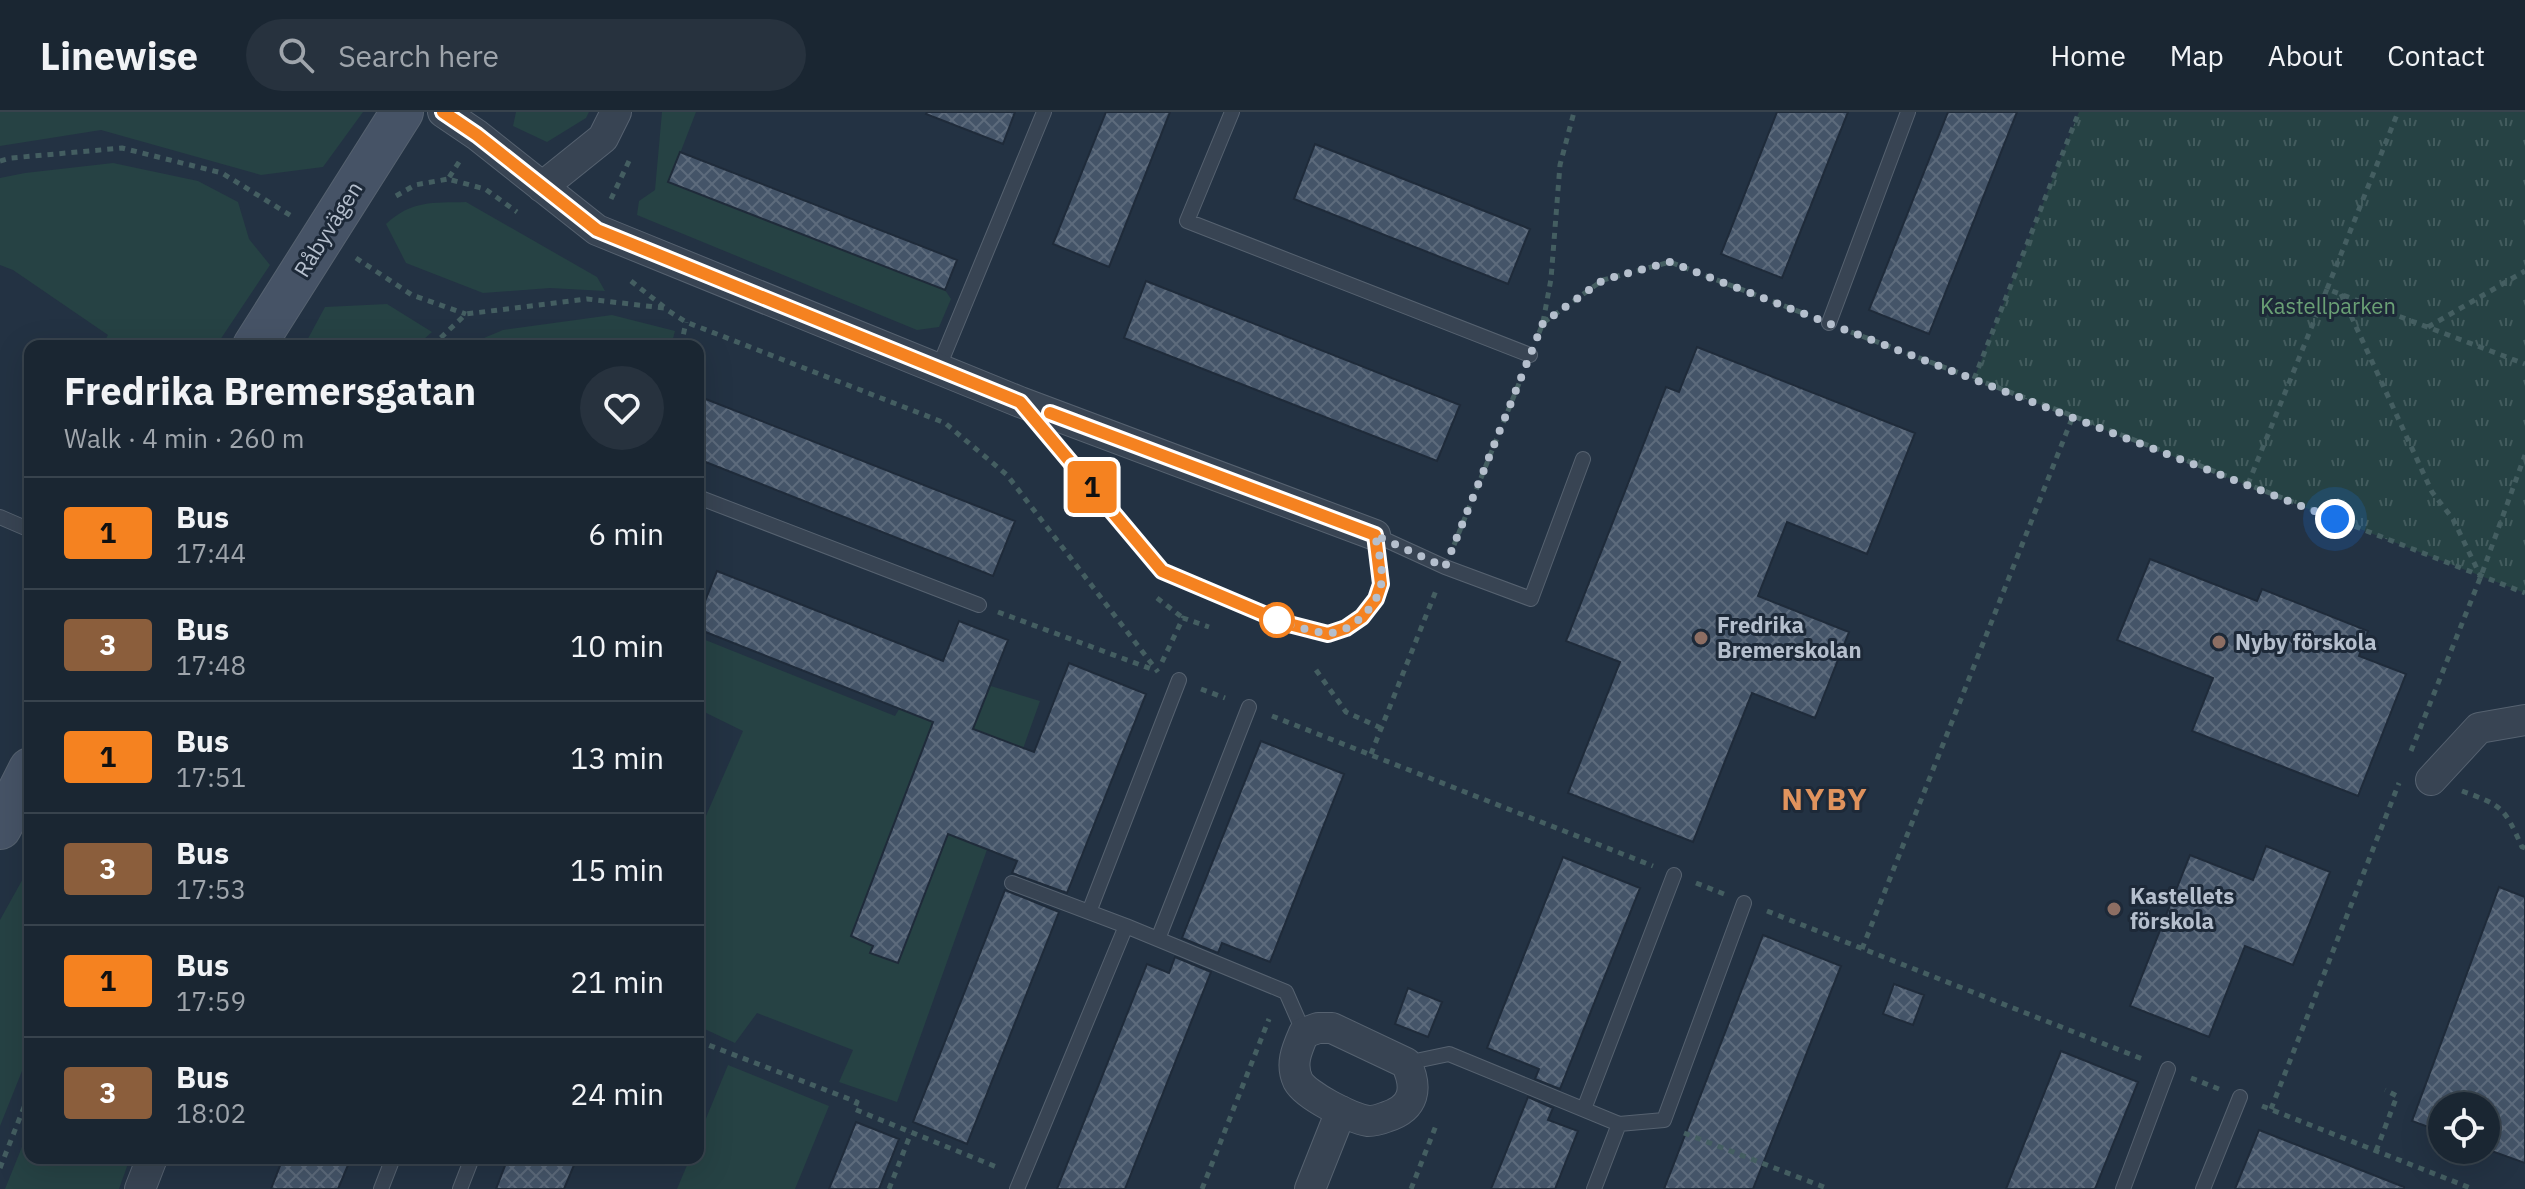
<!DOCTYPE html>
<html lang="en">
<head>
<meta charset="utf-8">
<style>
	:root { --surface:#1a2632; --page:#27323e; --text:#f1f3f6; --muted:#9fa5ac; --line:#38434d }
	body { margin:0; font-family:"IBM Plex Sans",sans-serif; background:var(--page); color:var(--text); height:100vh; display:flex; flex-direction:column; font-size:30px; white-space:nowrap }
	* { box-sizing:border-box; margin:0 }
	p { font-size:26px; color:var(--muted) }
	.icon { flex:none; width:44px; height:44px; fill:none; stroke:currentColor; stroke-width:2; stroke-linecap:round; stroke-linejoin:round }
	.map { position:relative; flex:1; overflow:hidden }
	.side { position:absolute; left:24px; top:228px; width:680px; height:824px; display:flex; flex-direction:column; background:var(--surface); border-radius:16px; box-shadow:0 8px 32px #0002,0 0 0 2px var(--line) }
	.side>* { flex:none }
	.badge { padding:0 16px; border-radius:6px; font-size:28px; line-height:52px }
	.controls { position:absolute; left:2428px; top:980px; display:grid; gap:16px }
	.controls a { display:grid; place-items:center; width:72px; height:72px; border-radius:50%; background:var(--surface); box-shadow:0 8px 32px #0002,0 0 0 2px var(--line); font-size:40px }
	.you { position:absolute; width:40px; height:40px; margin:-20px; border:6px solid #fff; border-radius:50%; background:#1a73e8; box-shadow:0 0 0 12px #1a73e833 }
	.map>.badge { position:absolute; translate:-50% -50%; box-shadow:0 0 0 4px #fff }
	.round { display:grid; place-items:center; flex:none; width:84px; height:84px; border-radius:42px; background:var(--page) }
	.headline { display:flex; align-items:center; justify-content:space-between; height:136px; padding:0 40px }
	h1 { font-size:38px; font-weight:700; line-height:60px }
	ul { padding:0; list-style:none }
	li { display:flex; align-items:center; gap:24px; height:112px; padding:0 40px; border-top:2px solid var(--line) }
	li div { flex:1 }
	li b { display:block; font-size:30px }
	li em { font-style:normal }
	li .badge { min-width:88px; font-weight:700; text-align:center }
	header { display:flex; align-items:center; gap:48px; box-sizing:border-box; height:112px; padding:0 40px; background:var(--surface); border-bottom:2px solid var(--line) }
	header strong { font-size:38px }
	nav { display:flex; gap:44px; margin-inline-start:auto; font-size:28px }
	.search { width:560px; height:72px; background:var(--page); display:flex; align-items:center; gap:20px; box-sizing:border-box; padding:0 28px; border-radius:44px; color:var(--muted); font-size:30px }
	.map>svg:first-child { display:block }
	.green { fill:#264244 }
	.park { fill:url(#park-tufts) }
	.building { fill:url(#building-cross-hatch); stroke:#1f2b3a; stroke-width:2 }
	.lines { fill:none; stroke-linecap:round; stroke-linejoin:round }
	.lane-casing { stroke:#566270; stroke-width:16 }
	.street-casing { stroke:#566270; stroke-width:32 }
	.secondary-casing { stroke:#566270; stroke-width:44 }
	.path { stroke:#445e61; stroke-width:5; stroke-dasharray:6 6; stroke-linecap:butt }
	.lane { stroke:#384453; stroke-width:14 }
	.street { stroke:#384453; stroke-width:30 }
	.secondary { stroke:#465366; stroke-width:42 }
	.line-casing { stroke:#fff; stroke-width:18 }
	.line { stroke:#f58220; stroke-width:12 }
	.walk { stroke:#b5bfcd; stroke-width:8; stroke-dasharray:0 14.4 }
	.stop-dot { fill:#fff; stroke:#f58220; stroke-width:4 }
	.education-dot { fill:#8d6e63; stroke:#1d2938; stroke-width:3 }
	.labels { text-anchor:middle; stroke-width:6; stroke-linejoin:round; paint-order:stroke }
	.street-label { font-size:22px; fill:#b5bfcd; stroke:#1d2938 }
	.park-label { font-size:22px; fill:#6aa075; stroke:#1d2938 }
	.poi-label { font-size:22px; font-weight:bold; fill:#b5bfcd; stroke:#1d2938; text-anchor:start }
	.district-label { font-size:30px; font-weight:bold; letter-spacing:2px; fill:#e0935d; stroke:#1d2938 }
</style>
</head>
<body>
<header>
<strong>Linewise</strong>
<div class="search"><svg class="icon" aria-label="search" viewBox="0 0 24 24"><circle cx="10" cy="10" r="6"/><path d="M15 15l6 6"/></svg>Search here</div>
<nav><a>Home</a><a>Map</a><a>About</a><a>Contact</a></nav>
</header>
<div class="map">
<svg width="2525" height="1077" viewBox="0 0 2525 1077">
	<defs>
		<pattern id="park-tufts" width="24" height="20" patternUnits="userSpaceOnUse" patternTransform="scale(2)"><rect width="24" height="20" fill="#264244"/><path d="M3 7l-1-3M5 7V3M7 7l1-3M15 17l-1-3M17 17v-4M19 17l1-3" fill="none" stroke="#435c5e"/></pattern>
		<pattern id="building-cross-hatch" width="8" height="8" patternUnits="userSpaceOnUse" patternTransform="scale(2)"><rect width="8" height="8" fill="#445468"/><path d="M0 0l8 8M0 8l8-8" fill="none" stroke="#5d6b7c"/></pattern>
	</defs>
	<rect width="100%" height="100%" fill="#233243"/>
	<path class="green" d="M 0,0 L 363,0 L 323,55 L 261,63 L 101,18 L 0,34 Z
		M 516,0 L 589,0 L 586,6 L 547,30 L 513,14 Z
		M 662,0 L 696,0 L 669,70 L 945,178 L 951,187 L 939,215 L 917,218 L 637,103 L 639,89 L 655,78 Z
		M 113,51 L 198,69 L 238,90 L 249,127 L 270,153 L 216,234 L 102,234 L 108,223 L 13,158 L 0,153 L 0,66 L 25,61 Z
		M 466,90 L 597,165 L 605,179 L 550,176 L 483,181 L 406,151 L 386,112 C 412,88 432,91 466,90 Z
		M 387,192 L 432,220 L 416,234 L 304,234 L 325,195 Z
		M 612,203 L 675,219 L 671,234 L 465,234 L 503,218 Z
		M 698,525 L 895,604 L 925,554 L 1040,589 L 897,990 L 839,970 L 853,938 L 757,901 L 735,931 L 698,914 L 698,722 L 743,619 L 698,597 Z
		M 30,754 L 30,939 L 0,1014 L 0,808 Z
		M 728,953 L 829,994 L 795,1077 L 677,1077 L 690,1046 L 698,1046 L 698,1026 Z
		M 30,1015 L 30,1046 L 130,1046 L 119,1077 L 5,1077 Z"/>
	<path class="park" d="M 2079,0 L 2525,0 L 2525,481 L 1974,267 Z"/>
	<path class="building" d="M 927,0 L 1015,0 L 1003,32 L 926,2 Z
		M 1106,0 L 1170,0 L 1109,155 L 1053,132 Z
		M 1777,0 L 1848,0 L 1782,166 L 1721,142 Z
		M 1948,0 L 2017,0 L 1929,222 L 1869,198 Z
		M 1315,32 L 1530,117 L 1508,172 L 1294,87 Z
		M 680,40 L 957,148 L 945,178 L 668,70 Z
		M 1146,169 L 1460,293 L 1437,349 L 1124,226 Z
		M 1697,235 L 1915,321 L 1867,442 L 1787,410 L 1758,484 L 1849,520 L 1815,606 L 1752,581 L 1693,730 L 1568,681 L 1620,550 L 1566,529 L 1666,275 L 1679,280 Z
		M 698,284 L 1015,409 L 993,464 L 698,347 Z
		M 2150,447 L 2257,489 L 2262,477 L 2368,519 L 2359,544 L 2406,562 L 2358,684 L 2192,619 L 2213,566 L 2117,528 Z
		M 717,459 L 943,549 L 959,509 L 1008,528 L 973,617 L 1034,640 L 1069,551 L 1146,582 L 1067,781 L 1012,761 L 1017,749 L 948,722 L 898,851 L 870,841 L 873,834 L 851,824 L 933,610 L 698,517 L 698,507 Z
		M 1261,629 L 1344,662 L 1270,850 L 1222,831 L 1218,841 L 1182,826 Z
		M 2266,734 L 2330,760 L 2293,853 L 2245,834 L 2209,925 L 2130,894 L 2190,743 L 2253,768 Z
		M 1563,745 L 1640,776 L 1560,977 L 1535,967 L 1539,957 L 1487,936 Z
		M 2499,775 L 2525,785 L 2525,1051 L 2486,1037 L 2486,994 L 2442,994 L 2442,1020 L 2412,1009 Z
		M 1005,778 L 1059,800 L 967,1032 L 913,1010 Z
		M 1763,823 L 1841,854 L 1753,1077 L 1664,1077 Z
		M 1175,845 L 1211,860 L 1125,1077 L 1057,1077 L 1147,852 L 1169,861 Z
		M 1894,872 L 1924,883 L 1913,913 L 1883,902 Z
		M 1408,876 L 1442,890 L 1428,925 L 1395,912 Z
		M 2061,939 L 2138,970 L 2095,1077 L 2006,1077 Z
		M 1528,985 L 1553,996 L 1548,1008 L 1578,1019 L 1555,1077 L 1491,1077 Z
		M 856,1010 L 899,1027 L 879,1077 L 829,1077 Z
		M 2259,1018 L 2404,1075 L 2404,1077 L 2235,1077 Z
		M 283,1046 L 351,1046 L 338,1077 L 271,1077 Z
		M 508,1046 L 577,1046 L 564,1077 L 496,1077 Z"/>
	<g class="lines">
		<g class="lane-casing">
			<path id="lane" d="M 1232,0 L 1187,109 L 1530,243
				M 1829,211 L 1908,0
				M 938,257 L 1044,0
				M 1028,299 L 1162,459 L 1285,511 L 1328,522 L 1346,516 L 1362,505 L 1376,487 L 1381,472 L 1375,423
				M 698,385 L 979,493
				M 0,405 L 30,418
				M 1375,423 L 1445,455 L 1531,487 L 1583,347
				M 1012,771 L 1126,814 L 1286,880 L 1304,921
				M 1089,800 L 1179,568
				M 1158,827 L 1249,595
				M 1406,951 L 1449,942 L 1619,1012 L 1664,1008 L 1744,791
				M 1584,997 L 1674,763
				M 381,1077 L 393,1046
				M 460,1077 L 472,1046
				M 1017,1077 L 1126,814
				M 1594,1077 L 1619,1012
				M 2123,1077 L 2168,957
				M 2203,1077 L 2240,985"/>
		</g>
		<g class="street-casing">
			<path id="street" d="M 443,0 L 477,23 L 597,118 L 1020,290 L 1375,423
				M 542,75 L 603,26 L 616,0
				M 2431,668 L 2479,616 L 2525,608
				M 1318,916 L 1332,916 L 1406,951 C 1418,976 1415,996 1386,1005 C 1381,1007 1374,1009 1368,1009 C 1351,1006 1306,984 1298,969 C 1290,952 1297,937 1304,921 Z
				M 140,1077 L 152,1046
				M 1310,1077 L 1341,999"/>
		</g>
		<g class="secondary-casing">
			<path id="secondary" d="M 254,234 L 402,0
				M 0,716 L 30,657"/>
		</g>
		<path class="path" d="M 0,49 L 11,46 L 122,36 L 222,61 L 293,105
			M 459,50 L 448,67 L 485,77 L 517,100
			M 396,84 L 415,73 L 448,67
			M 611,87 L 629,49
			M 356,146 L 412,183 L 466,202
			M 631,169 L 664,195
			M 2327,177 L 2398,0
			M 2341,182 L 2432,380 L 2453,407 L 2480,463
			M 1543,210 L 1551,167 L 1560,53 L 1574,0
			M 2428,215 L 2525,159
			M 1851,220 L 2073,304 L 2525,481
			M 1539,221 L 1543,211 L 1603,168 L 1670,150 L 1808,203
			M 432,234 L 466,202 L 587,187 L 664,196 L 686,210 L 945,311 L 1007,363 L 1158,560
			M 681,234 L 686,210
			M 1974,267 L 2079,0
			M 2248,372 L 2327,177 L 2525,252
			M 1454,433 L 1522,264
			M 1157,486 L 1183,506
			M 998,500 L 1154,558
			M 1162,550 L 1183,506 L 1209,515
			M 1316,558 L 1346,600 L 1381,616
			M 1201,577 L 1225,586
			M 1272,604 L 1653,754
			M 2411,639 L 2481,464 L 2525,343
			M 1371,642 L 1437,476
			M 2462,679 C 2503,694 2504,695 2522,735 L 2525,736
			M 1696,771 L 1724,782
			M 1767,799 L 2145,948
			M 1862,837 L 2073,304
			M 698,929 L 857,990 L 854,997 L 999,1056
			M 2191,966 L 2219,977
			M 2262,994 L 2473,1077
			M 2271,997 L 2399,671
			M 1684,1021 L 1829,1077
			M 2376,1039 L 2397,984 L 2385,978
			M 0,1056 L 30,980
			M 889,1077 L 911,1021
			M 1202,1077 L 1269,907
			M 1411,1077 L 1437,1011"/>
		<use href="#lane" class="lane"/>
		<use href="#street" class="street"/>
		<use href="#secondary" class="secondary"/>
	</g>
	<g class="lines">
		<g class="line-casing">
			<path id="line" d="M 443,0 L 477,23 L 597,118 L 1020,290 L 1162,459 L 1285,511 L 1328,522 L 1346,516 L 1362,505 L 1376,487 L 1381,472 L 1375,423 L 1050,301"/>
		</g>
		<use href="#line" class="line"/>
		<path class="walk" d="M 1277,508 C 1292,513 1311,520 1327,521 C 1350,522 1377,495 1381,473 C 1384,458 1378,438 1375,423 L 1445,455 L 1543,211 L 1603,168 L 1670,150 L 2335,407"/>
	</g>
	<circle class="stop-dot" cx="1277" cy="508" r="16"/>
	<g class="education-dot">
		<circle cx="1701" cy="526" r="8"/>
		<circle cx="2219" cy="530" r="8"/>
		<circle cx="2114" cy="797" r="8"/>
	</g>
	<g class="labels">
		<g class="street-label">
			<text transform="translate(328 117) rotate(-58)" y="8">Råbyvägen</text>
		</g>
		<g class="park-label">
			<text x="2328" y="202">Kastellparken</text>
		</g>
		<g class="poi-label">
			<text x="1717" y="521">Fredrika<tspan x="1717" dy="25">Bremerskolan</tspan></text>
			<text x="2235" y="538">Nyby förskola</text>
			<text x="2130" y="792">Kastellets<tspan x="2130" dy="25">förskola</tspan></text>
		</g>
		<g class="district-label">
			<text x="1825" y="698">NYBY</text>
		</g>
	</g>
</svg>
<div class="controls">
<a><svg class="icon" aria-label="locate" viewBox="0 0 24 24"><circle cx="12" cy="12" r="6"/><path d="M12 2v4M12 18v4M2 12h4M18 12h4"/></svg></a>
</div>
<div class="you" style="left:2335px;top:407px"></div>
<b class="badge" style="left:1092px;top:375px;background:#f58220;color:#111">1</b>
<section class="side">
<div class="headline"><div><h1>Fredrika Bremersgatan</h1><p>Walk · 4 min · 260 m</p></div><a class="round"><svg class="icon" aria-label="heart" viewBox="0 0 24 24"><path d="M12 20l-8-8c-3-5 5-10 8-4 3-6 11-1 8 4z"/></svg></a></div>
<ul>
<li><span class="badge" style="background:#f58220;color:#111">1</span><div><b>Bus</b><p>17:44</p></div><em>6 min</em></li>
<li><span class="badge" style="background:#8b5e3c;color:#fff">3</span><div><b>Bus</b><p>17:48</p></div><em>10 min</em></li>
<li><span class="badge" style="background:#f58220;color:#111">1</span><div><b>Bus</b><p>17:51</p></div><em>13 min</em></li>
<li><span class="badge" style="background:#8b5e3c;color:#fff">3</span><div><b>Bus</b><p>17:53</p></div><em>15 min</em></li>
<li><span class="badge" style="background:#f58220;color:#111">1</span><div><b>Bus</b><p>17:59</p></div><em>21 min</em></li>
<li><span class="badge" style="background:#8b5e3c;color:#fff">3</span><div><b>Bus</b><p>18:02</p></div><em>24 min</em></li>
</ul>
</section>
</div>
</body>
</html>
